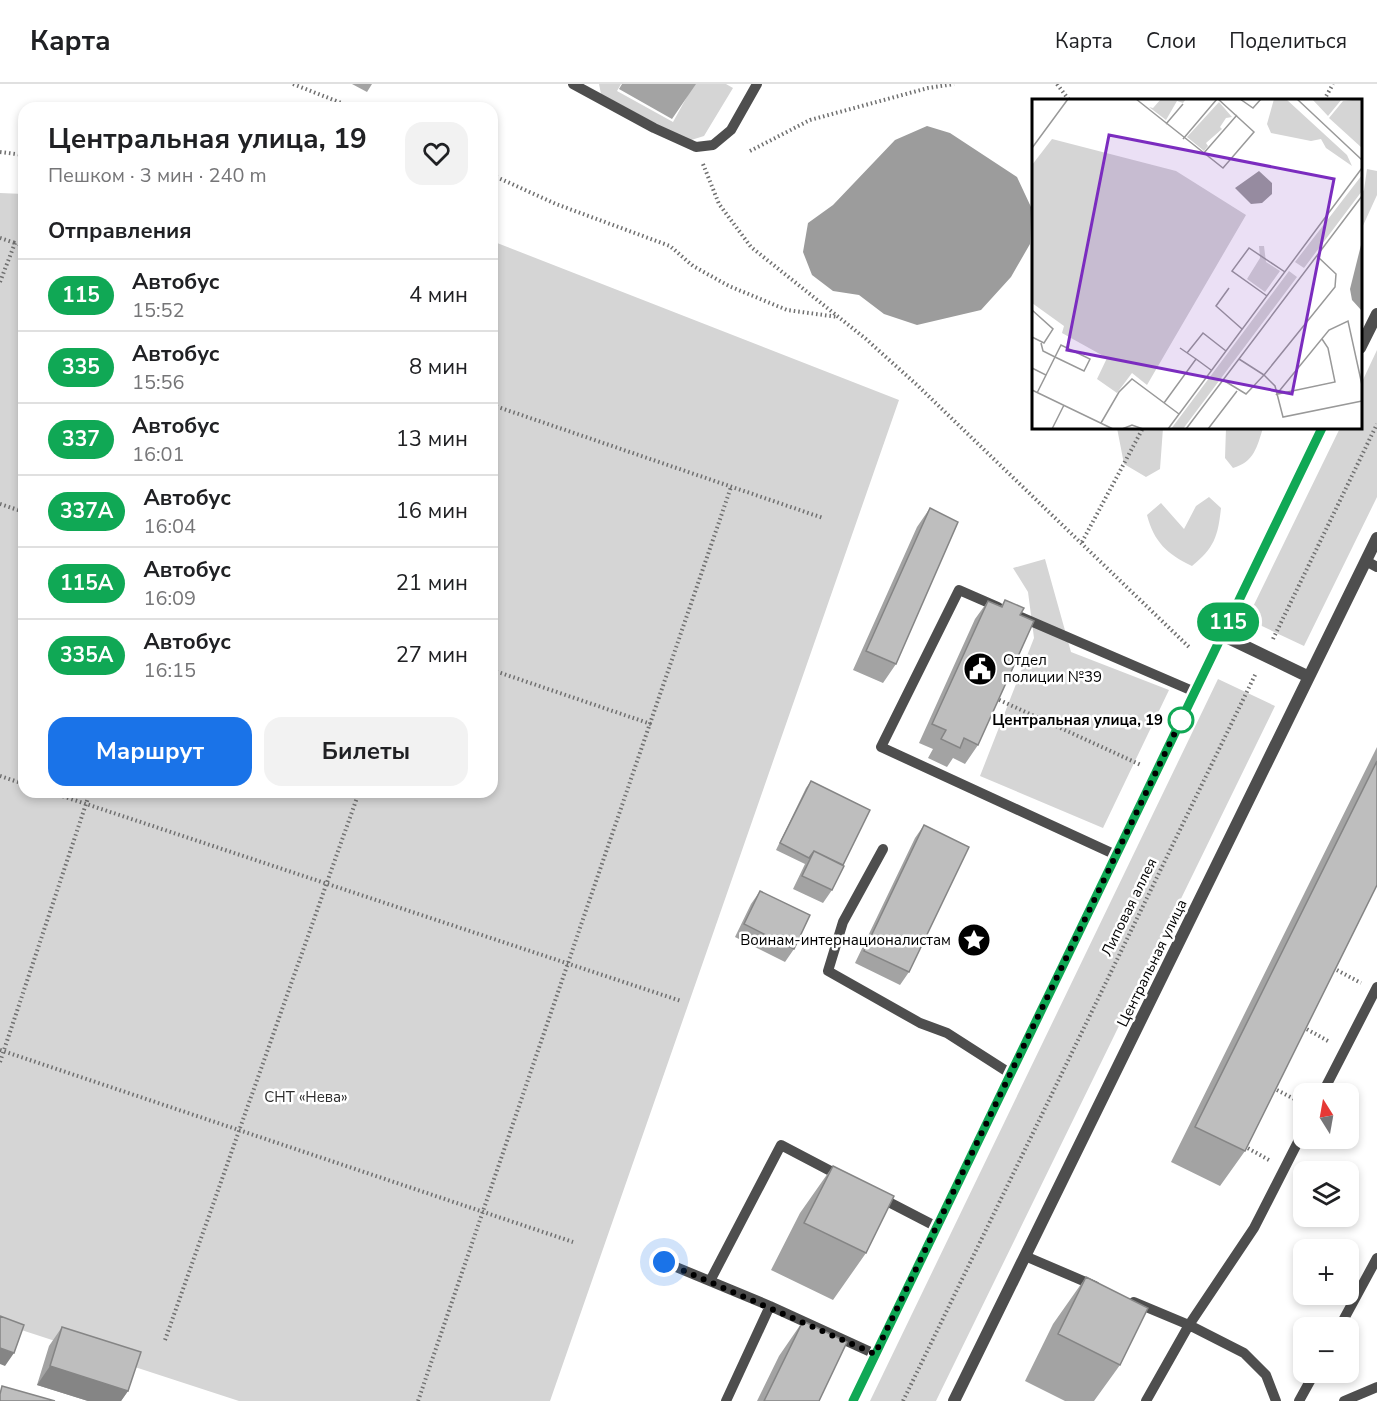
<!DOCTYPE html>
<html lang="ru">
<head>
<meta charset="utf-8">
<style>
	:root { --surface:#fff; --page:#f2f2f2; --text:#202124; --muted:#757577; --line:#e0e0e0; --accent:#1a73e8 }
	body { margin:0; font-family:"Nunito Sans",sans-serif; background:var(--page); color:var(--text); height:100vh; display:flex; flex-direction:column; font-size:22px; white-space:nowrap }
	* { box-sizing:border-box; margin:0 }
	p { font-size:20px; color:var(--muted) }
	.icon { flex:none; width:33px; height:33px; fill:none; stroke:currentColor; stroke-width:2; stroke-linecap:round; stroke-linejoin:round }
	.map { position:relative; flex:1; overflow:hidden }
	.side { position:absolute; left:18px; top:18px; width:480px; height:696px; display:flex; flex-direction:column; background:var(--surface); border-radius:18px; box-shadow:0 3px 9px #0003 }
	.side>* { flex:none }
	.badge { padding:0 12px; border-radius:20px; font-size:21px; line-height:39px }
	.needle { width:39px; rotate:349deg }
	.controls { position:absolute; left:1293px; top:999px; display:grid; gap:12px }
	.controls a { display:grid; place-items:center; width:66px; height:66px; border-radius:12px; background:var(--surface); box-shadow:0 3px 9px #0003; font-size:30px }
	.you { position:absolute; width:30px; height:30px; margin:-15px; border:4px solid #fff; border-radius:50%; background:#1a73e8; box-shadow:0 0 0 9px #1a73e833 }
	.map>.badge { position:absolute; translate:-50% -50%; box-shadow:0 0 0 3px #fff }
	h2 { padding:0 30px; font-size:22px; line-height:54px }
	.round { display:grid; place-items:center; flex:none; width:63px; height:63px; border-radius:18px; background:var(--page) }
	.head { display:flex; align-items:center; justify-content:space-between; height:102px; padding:0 30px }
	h1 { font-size:28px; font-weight:700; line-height:45px }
	.cta { display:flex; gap:12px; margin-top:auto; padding:12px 30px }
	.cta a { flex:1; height:69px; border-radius:18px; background:var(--accent); color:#fff; font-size:24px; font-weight:700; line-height:69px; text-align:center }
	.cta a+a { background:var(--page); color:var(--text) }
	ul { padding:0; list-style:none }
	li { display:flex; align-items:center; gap:18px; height:72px; padding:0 30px; border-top:2px solid var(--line) }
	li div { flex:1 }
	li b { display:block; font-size:22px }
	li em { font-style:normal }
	li .badge { min-width:66px; font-weight:700; text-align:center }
	header { display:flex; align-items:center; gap:36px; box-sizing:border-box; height:84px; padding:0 30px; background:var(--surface); border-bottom:2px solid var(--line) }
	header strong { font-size:28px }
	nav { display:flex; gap:33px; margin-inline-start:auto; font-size:21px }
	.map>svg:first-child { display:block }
	.green { fill:#d5d5d5 }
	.water { fill:#9c9c9c }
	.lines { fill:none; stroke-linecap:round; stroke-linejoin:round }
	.path { stroke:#707070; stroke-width:4; stroke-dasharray:1.5 3; stroke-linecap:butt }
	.service { stroke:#4e4e4e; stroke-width:10 }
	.minor { stroke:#4e4e4e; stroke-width:12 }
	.wall { fill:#a3a3a3 }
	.shaded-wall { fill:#858585 }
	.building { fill:#bebebe; stroke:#858585; stroke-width:1.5 }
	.line-casing { stroke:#fff; stroke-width:14 }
	.line { stroke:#10a855; stroke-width:9 }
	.walk { stroke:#000; stroke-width:6; stroke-dasharray:0 10.8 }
	.stop-dot { fill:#fff; stroke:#10a855; stroke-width:3 }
	.labels { text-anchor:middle; stroke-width:5; stroke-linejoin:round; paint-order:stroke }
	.poi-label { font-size:15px; fill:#000; stroke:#fff; text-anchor:start }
	.stop-label { font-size:15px; font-weight:bold; fill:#000; stroke:#fff; text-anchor:end }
	.street-label { font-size:15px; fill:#000; stroke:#fff }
	.park-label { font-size:15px; fill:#2c2c2c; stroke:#fff }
	.inset-road { fill:none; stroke:#999; stroke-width:1.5 }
	.view { fill:#7b2cbf; fill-opacity:0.15; stroke:#7b2cbf; stroke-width:3 }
	.inset-edge { fill:none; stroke:#000; stroke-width:3 }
</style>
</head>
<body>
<header>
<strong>Карта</strong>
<nav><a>Карта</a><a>Слои</a><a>Поделиться</a></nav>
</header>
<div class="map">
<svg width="1377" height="1317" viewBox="0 0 1377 1317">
	<rect width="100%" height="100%" fill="#fff"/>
	<path class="green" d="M 599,0 L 621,0 L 617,7 L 673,38 L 694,0 L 726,0 L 733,4 L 704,52 L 688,57 L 601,10 Z
		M 1367,85 L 1377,87 L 1377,111 L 1361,146 L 1361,109 L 1364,106 Z
		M 0,109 L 24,110 L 24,708 L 492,708 L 492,157 L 899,316 L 550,1317 L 239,1317 L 0,1239 Z
		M 1377,266 L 1377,413 L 1304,562 L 1247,535 L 1340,344 L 1360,344 L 1361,300 Z
		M 1117,344 L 1163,344 L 1160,385 L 1146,393 L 1124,380 Z
		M 1226,344 L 1263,344 C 1257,363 1254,378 1233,384 L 1225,374 Z
		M 1209,413 L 1221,424 C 1218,453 1214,464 1192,482 C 1167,470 1154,458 1147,431 L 1161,419 L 1184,445 L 1196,422 Z
		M 1045,475 L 1071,568 L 1169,606 L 1103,744 L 980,692 L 1034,554 L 1028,508 L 1013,484 Z
		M 1218,595 L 1275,622 L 936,1317 L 870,1317 Z"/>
	<path class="water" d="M 927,42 L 950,49 L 1017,93 L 1031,123 L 1030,160 L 1011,193 L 981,226 L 917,241 L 884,230 L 859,211 L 833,207 L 812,191 L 803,168 L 808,139 L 833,121 L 895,56 Z"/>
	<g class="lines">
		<path class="path" d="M 293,0 L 354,24
			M 1057,0 L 1069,16
			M 1324,16 L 1333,0
			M 750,67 L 810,36 L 928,4 L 954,0
			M 0,68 L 24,71
			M 703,80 L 719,120 L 751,163 L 866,255 L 917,301 L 1190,564
			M 492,91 L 556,120 L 670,162 L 693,182 L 729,202 L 787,226 L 838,233
			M 0,154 L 15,159
			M 0,198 L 15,159 L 24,162
			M 492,321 L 823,434
			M 0,420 L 24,428
			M 1082,458 L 1143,344
			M 1273,555 L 1377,340
			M 492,586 L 651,640
			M 995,614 L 1141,681
			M 0,692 L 24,700
			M 50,708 L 681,917
			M 1333,884 L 1361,899
			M 1303,943 L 1328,957
			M 0,966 L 573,1158
			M 0,978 L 90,708
			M 1273,1004 L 1304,1020
			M 1244,1062 L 1269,1076
			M 165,1256 L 359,708
			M 418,1317 L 731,403
			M 903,1317 L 1256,589"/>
		<path class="service" d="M 573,0 L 654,44 L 696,63 L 713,61 L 731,46 L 757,0
			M 1366,477 L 1377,483
			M 998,523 L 959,506 L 881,663 L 1116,771
			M 1021,533 L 1195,608
			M 883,765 L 843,838 L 828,887 L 920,939 L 947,949 L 1011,990
			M 1322,1010 L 1377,903
			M 879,1113 L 937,1143
			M 1025,1172 L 1095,1202
			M 664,1178 L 770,1222
			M 710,1197 L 781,1061 L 842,1093
			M 1134,1218 L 1189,1241 L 1146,1317
			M 1339,1244 L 1377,1174
			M 726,1317 L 770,1222 L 875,1270
			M 1276,1317 L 1266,1291 L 1244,1269 L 1189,1241 L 1254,1144 L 1304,1046
			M 1299,1317 L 1315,1288
			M 1344,1317 L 1377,1303"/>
		<path class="minor" d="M 1360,264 L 1377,230
			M 1222,551 L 1309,593
			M 853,1317 L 1322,344
			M 954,1317 L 1377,454"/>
	</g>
	<path class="wall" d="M 352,0 L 372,0 L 367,8 Z
		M 622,0 L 696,0 L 672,35 L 619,5 Z
		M 930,424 L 896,580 L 883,599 L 853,586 L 917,443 Z
		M 1005,516 L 1020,531 L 978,661 L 965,680 L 953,674 L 947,683 L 928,674 L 933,665 L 919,659 L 975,535 L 988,517 L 1001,522 Z
		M 1377,663 L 1377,801 L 1245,1067 L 1220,1102 L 1171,1078 Z
		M 811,697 L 843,781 L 832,806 L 823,819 L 793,805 L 805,780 L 776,766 L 806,704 Z
		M 924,741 L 909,888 L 900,901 L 855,879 L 915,754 Z
		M 760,807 L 794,865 L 785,878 L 735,853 L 751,820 Z
		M 833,1082 L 866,1169 L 833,1216 L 771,1186 L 800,1129 Z
		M 1086,1193 L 1120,1281 L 1094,1317 L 1065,1317 L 1025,1297 L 1053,1240 Z
		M 803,1237 L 819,1317 L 757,1317 L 779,1272 Z
		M 62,1243 L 128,1307 L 121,1317 L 88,1317 L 37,1301 L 49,1262 Z"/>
	<path class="shaded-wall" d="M 0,1264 L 14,1269 L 5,1282 L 0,1280 Z
		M 50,1282 L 128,1307 L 121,1317 L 88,1317 L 37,1301 Z"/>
	<path class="building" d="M 930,424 L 958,438 L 896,580 L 866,567 Z
		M 1005,516 L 1024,524 L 1020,531 L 1034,537 L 978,661 L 964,654 L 960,664 L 941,655 L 946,646 L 932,640 L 988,517 L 1002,523 Z
		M 1377,677 L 1377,801 L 1245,1067 L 1195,1043 Z
		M 811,697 L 870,726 L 843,781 L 814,767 L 809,774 L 780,759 Z
		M 924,741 L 969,763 L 909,888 L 864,867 Z
		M 814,767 L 844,782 L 832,806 L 802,792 Z
		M 760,807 L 810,831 L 794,865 L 744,840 Z
		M 833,1082 L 894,1112 L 866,1169 L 804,1139 Z
		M 1086,1193 L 1148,1224 L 1120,1281 L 1058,1250 Z
		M 0,1232 L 24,1241 L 14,1269 L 0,1264 Z
		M 803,1237 L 847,1258 L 819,1317 L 764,1317 Z
		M 62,1243 L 141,1268 L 128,1307 L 50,1282 Z
		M 2,1302 L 55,1317 L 0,1317 L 0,1310 Z"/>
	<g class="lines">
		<g class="line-casing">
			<path id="line" d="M 853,1317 L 1322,344"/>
		</g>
		<use href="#line" class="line"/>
		<path class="walk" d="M 664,1178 L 875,1270 L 1184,630 L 1181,636"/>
	</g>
	<defs>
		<g id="civic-disc" transform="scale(1.725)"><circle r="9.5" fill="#000" stroke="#fff"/><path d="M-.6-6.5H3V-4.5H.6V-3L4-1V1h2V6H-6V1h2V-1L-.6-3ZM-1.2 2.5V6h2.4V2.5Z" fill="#fff"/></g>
		<g id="sight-disc" transform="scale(1.725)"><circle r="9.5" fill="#000" stroke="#fff"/><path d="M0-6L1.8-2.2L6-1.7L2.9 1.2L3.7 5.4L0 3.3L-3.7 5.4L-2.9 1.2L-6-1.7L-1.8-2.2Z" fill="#fff"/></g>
	</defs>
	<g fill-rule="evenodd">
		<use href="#civic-disc" x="980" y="585"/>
		<use href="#sight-disc" x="974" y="856"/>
	</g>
	<circle class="stop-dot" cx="1181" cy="636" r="12"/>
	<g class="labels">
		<g class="poi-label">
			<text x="1003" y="581">Отдел<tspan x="1003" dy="17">полиции №39</tspan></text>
			<text x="951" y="861" text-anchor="end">Воинам-интернационалистам</text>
		</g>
		<g class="stop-label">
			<text x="1163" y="641">Центральная улица, 19</text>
		</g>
		<g class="street-label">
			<text transform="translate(1129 823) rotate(-64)" y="5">Липовая аллея</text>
			<text transform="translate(1152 879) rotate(-64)" y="5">Центральная улица</text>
		</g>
		<g class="park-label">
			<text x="306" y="1018">СНТ «Нева»</text>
		</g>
	</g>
	<g transform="translate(1032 15)">
		<rect width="330" height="330" fill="#fff"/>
		<path d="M 129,0 L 154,0 L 151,4 L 145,2 L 134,21 L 117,8 L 121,9 ZM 242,0 L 254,0 L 315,56 L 320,67 L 294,49 L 289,40 L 279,42 L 239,34 L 235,25 ZM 280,0 L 310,0 L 296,17 ZM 330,0 L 330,49 L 297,19 L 311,2 ZM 187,3 L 200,18 L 194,19 L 188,28 L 190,30 L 174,44 L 176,47 L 172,52 L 155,38 ZM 20,40 L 144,72 L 214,116 L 115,286 L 100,274 L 85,294 L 65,280 L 75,259 L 30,234 L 32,227 L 0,204 L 0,66 ZM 330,76 L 330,92 L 272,169 L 263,163 ZM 227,147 L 232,147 L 234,163 L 248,172 L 233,193 L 215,180 L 228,159 ZM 257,172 L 265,178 L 151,330 L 139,330 Z" fill="#d5d5d5"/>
		<path d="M 227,72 L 240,84 L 240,95 L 230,104 L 219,105 L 203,89 ZM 330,142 L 330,212 L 320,201 L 318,190 Z" fill="#9c9c9c"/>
		<path class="inset-road" d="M 104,0 L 191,69 L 222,33 L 186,0M 208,0 L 221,9 L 229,0M 265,0 L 330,61M 134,25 L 151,5M 151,40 L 185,0M 0,49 L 36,0M 171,55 L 205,16M 285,157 L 304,175 L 303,188 L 232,276 L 243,287 L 251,318 L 330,302M 197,189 L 184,207 L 210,230M 235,197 L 200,172 L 217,149 L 253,173M 0,211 L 21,230 L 12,244 L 0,238M 9,244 L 11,252 L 23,258 L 52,272 L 58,260 L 29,246 L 14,276M 148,249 L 164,260M 155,254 L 171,234 L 194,252M 0,269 L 14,276 L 5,294M 191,281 L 214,295 L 232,276 L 207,260M 0,291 L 81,330M 246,295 L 303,283 L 296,249 L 290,240M 244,296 L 297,231 L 316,222 L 330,286M 132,304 L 164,260 L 179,271M 69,324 L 87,293 L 100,280 L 147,315M 20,330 L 32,306M 90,330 L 100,326 L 111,330M 136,330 L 330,69M 154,330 L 330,97M 176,330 L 205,292"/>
		<path class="view" d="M 77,36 L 302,80 L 260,295 L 35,251 Z"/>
		<rect width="330" height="330" class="inset-edge"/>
	</g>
</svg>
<div class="controls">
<a><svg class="needle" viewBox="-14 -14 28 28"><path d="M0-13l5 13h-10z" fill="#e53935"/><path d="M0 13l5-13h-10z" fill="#757577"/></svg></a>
<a><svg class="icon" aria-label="layers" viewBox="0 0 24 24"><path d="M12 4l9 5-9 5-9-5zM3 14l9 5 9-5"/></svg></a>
<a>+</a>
<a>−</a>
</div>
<div class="you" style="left:664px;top:1178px"></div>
<b class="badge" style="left:1228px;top:538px;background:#10a855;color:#fff">115</b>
<section class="side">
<div class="head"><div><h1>Центральная улица, 19</h1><p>Пешком · 3 мин · 240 m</p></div><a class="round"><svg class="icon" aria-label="heart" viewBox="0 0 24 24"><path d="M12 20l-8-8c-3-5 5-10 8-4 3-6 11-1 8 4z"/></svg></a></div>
<h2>Отправления</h2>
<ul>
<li><span class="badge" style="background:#10a855;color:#fff">115</span><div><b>Автобус</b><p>15:52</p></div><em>4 мин</em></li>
<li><span class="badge" style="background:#10a855;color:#fff">335</span><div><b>Автобус</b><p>15:56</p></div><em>8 мин</em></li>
<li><span class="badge" style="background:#10a855;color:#fff">337</span><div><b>Автобус</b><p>16:01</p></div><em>13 мин</em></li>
<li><span class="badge" style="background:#10a855;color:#fff">337А</span><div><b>Автобус</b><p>16:04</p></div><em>16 мин</em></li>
<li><span class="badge" style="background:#10a855;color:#fff">115А</span><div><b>Автобус</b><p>16:09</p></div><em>21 мин</em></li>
<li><span class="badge" style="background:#10a855;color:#fff">335А</span><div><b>Автобус</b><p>16:15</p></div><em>27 мин</em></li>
</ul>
<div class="cta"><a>Маршрут</a><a>Билеты</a></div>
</section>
</div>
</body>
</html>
